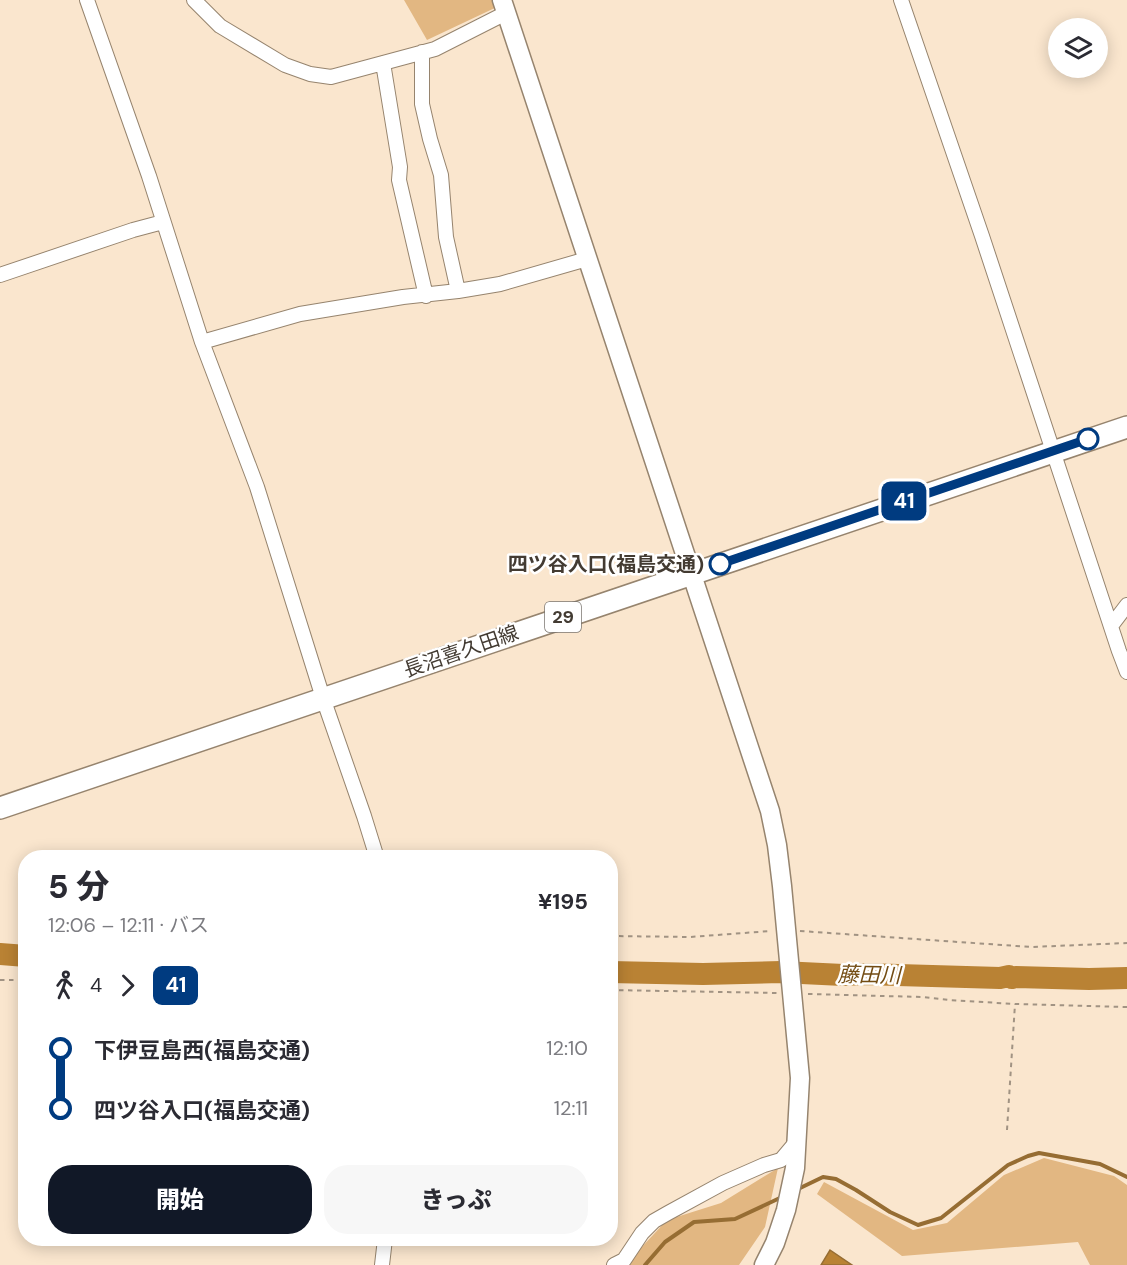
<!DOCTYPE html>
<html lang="ja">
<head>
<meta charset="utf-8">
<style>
	:root { --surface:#fff; --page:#f7f7f7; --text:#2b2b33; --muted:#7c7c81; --accent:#111827 }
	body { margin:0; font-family:"DM Sans","Noto Sans JP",sans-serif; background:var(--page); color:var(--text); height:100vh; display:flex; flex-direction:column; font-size:22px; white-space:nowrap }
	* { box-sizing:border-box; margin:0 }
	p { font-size:20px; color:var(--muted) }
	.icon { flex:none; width:33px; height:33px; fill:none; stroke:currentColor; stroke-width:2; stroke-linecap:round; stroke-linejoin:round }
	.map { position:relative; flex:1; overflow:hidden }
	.side { position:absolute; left:18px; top:850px; width:600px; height:396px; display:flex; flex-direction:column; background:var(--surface); border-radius:24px; box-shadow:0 3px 15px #0003 }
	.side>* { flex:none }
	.badge { padding:0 12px; border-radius:9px; font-size:21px; line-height:39px }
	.controls { position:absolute; left:1048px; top:18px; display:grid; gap:12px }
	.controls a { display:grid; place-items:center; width:60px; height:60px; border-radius:50%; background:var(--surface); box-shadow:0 3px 15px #0003; font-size:30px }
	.map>.badge { position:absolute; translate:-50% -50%; box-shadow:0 0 0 3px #fff }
	.legs { display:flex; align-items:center; gap:9px; height:66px; padding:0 30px; font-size:20px }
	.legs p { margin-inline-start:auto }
	.summary { display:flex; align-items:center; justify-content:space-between; height:102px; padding:0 30px }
	h1 { font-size:33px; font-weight:800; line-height:45px }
	.cta { display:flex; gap:12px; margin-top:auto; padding:12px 30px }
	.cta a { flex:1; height:69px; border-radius:24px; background:var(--accent); color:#fff; font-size:24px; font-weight:800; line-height:69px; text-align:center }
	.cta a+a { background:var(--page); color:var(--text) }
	ul { padding:0 30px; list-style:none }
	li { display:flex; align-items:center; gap:21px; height:60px; font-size:22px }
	li i { display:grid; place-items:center; width:9px; height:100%; margin:0 8px; background:currentColor }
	li i::after { content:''; width:15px; height:15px; margin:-8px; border:4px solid; border-radius:50%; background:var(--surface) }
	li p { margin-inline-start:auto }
	li:first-child i { background:linear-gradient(#0000 50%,currentColor 0) }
	li:last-child i { background:linear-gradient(currentColor 50%,#0000 0) }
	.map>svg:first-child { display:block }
	.green { fill:#e2b782 }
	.water { fill:#b98234; stroke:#966d33; stroke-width:1.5 }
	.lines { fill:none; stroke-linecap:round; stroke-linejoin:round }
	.stream { stroke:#966d33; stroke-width:4 }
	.river { stroke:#b98234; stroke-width:22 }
	.street-casing { stroke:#96846e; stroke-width:16 }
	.secondary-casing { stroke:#96846e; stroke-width:21 }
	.primary-casing { stroke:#96846e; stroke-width:24 }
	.path { stroke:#a19383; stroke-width:2; stroke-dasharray:4.5 4.5; stroke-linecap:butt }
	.street { stroke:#fff; stroke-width:14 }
	.secondary { stroke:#fff; stroke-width:18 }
	.primary { stroke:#fff; stroke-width:21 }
	.line-1-casing { stroke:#fff; stroke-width:14 }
	.line-1 { stroke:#003b80; stroke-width:9 }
	.stop-1-dot { fill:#fff; stroke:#003b80; stroke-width:3 }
	.labels { text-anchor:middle; stroke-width:5; stroke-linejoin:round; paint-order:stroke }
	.shield { fill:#fff; stroke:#7b7670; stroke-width:1.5 }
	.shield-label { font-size:18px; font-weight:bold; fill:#433b32 }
	.stop-label { font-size:20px; font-weight:bold; fill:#433b32; stroke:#fff; text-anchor:end }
	.street-label { font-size:20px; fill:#433b32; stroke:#fff }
	.water-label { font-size:21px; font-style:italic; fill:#734c13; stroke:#fff }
</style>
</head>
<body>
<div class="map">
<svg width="1127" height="1265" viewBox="0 0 1127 1265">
	<rect width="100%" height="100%" fill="#fae6ce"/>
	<path class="green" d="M 404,0 L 497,0 L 499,6 L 427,40 Z
		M 1044,1158 L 1114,1176 L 1127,1185 L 1127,1265 L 1090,1265 L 1078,1242 L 902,1256 L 817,1194 L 824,1182 L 913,1230 L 947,1223 L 1004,1175 Z
		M 778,1168 L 765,1227 L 739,1265 L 625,1265 L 667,1220 L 721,1203 Z"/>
	<path class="water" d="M 830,1250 L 852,1265 L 821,1265 Z"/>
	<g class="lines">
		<path class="stream" d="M 796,1190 L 823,1177 L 836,1179 L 856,1190 L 890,1212 L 918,1225 L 941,1218 L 1008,1165 L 1028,1156 L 1039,1153 L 1100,1164 L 1127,1177
			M 645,1265 L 665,1242 L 694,1222 L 735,1219 L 782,1197"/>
		<path class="river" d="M 0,954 L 26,956
			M 610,972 L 703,974 L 781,972 L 843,975 L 864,974 L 1000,978 L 1009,976 L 1012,978 L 1016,977 L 1089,979 L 1127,978"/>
		<g class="street-casing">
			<path id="street" d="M 87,0 L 149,176 L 202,342 L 257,487 L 323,698 L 364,816 L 377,858
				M 194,0 L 220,26 L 285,65 L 310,74 L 331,77 L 435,49 L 506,13
				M 901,0 L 982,236 L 1119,651 L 1127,672
				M 422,52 L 422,104 L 430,139 L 441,175 L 446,237 L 458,291
				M 383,63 L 400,167 L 399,180 L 426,296
				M 0,275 L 133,230 L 163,222
				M 202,342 L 300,314 L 403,297 L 458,291 L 500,284 L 587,259
				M 1111,626 L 1127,605
				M 382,1265 L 385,1239
				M 614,1265 L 624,1260 L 642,1233 L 654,1221 L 668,1213 L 723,1183 L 764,1165 L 781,1160 L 797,1141"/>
		</g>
		<g class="secondary-casing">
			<path id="secondary" d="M 502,0 L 770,811 L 777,845 L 782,886 L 800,1078 L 795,1168 L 786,1210 L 775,1243 L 764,1265"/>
		</g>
		<g class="primary-casing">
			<path id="primary" d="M 0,808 L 1127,427"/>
		</g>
		<path class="path" d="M 800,931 L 1031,947 L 1127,943
			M 610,936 L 690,937 L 771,931
			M 0,980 L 26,980
			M 610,990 L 779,993
			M 808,994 L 922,997 L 949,1000 L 1015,1004 L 1127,1007
			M 1007,1130 L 1015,1004"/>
		<use href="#street" class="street"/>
		<use href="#secondary" class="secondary"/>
		<use href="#primary" class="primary"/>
	</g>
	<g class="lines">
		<g class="line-1-casing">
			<path id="line-1" d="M 720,564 L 1088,439"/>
		</g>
		<use href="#line-1" class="line-1"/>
	</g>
	<g class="stop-1-dot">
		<circle cx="1088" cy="439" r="10"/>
		<circle cx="720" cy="564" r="10"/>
	</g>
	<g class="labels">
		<rect class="shield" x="545" y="602" width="36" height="30" rx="4.5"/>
		<g class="shield-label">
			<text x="563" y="623">29</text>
		</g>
		<g class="stop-label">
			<text x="704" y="571">四ツ谷入口(福島交通)</text>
		</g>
		<g class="street-label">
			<text transform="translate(461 651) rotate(-19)" y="7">長沼喜久田線</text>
		</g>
		<g class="water-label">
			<text transform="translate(869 975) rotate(1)" y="7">藤田川</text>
		</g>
	</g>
</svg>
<div class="controls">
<a><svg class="icon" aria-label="layers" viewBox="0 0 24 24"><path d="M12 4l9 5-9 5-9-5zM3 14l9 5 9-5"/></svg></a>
</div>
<b class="badge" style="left:904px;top:501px;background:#003b80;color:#fff">41</b>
<section class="side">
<div class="summary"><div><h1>5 分</h1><p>12:06 – 12:11 · バス</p></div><b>¥195</b></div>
<div class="legs"><svg class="icon" aria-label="walk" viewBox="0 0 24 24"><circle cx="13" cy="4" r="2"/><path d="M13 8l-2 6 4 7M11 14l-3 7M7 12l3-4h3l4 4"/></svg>4<svg class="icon" aria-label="forward" viewBox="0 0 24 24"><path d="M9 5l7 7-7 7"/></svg><b class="badge" style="background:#003b80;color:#fff">41</b></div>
<ul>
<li><i style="color:#003b80"></i><b>下伊豆島西(福島交通)</b><p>12:10</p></li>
<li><i style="color:#003b80"></i><b>四ツ谷入口(福島交通)</b><p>12:11</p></li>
</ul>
<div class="cta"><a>開始</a><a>きっぷ</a></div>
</section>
</div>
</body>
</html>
